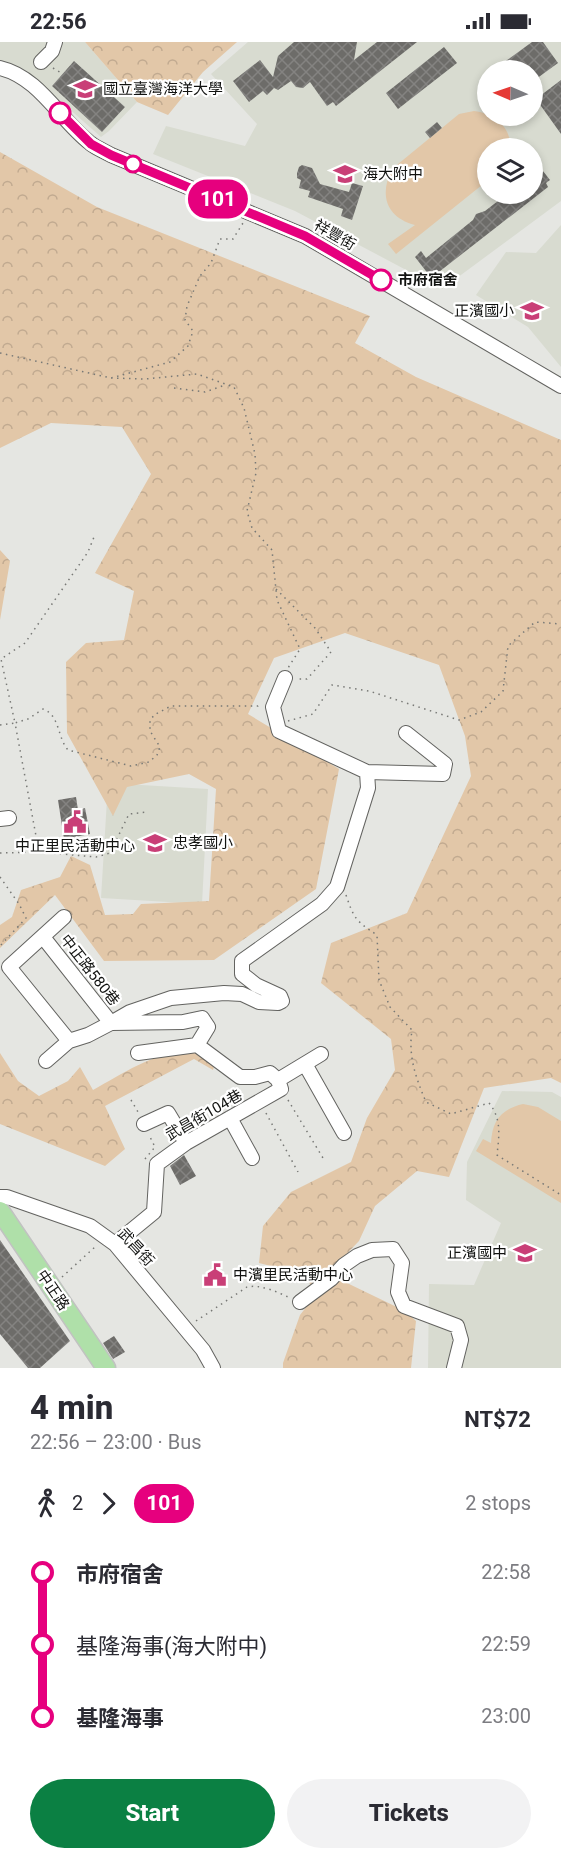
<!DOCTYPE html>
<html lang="en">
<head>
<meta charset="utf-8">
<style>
	:root { --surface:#fff; --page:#f2f2f3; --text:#2b2b33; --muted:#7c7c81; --accent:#0b8043 }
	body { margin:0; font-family:Roboto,"Noto Sans TC",sans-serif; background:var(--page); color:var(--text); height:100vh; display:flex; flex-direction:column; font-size:22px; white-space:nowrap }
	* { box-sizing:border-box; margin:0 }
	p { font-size:20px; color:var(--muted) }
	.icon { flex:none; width:33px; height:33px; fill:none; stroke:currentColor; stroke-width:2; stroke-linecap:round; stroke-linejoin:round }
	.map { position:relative; height:1326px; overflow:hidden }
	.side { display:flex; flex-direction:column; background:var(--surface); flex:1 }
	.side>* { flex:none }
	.badge { padding:0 12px; border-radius:20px; font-size:21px; line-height:39px }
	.needle { width:39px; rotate:272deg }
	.tools { position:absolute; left:477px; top:18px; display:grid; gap:12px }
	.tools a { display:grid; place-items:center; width:66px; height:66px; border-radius:50%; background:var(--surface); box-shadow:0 3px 9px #0003; font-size:30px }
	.map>.badge { position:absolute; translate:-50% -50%; box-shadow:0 0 0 3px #fff }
	.legs { display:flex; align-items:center; gap:9px; height:66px; padding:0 30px; font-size:20px }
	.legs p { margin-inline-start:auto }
	.summary { display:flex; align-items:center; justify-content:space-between; height:102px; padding:0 30px }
	h1 { font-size:33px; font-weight:800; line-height:45px }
	.action { display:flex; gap:12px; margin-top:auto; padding:12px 30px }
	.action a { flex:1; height:69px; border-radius:36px; background:var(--accent); color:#fff; font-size:24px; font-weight:800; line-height:69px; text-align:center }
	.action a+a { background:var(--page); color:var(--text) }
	ul { padding:0 30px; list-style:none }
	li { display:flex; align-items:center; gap:21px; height:72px; font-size:22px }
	li i { display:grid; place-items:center; width:9px; height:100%; margin:0 8px; background:currentColor }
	li i::after { content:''; width:15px; height:15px; margin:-8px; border:4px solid; border-radius:50%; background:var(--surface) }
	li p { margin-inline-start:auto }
	li:first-child i { background:linear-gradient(#0000 50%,currentColor 0) }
	li:last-child i { background:linear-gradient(currentColor 50%,#0000 0) }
	.status { display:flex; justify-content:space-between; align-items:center; height:42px; padding:0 30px; background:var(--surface); direction:ltr }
	.status svg { height:16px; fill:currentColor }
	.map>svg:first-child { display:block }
	.built { fill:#d8dbd0; fill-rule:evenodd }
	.grass { fill:#e2c7a8 }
	.forest { fill:url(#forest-crowns) }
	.building { fill:url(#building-cross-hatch) }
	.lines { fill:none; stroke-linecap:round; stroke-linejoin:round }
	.minor-casing { stroke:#636360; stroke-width:16 }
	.major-casing { stroke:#c1c2c1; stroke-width:21 }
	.path { stroke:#787976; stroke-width:1.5; stroke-dasharray:1.5 4.5; stroke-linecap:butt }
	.minor { stroke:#fff; stroke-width:14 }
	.major { stroke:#afe0a9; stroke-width:18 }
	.line-1-casing { stroke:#fff; stroke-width:14 }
	.line-1 { stroke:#e6007e; stroke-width:9 }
	.stop-1-dot { fill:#fff; stroke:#e6007e; stroke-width:3 }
	.labels { text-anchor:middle; stroke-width:4.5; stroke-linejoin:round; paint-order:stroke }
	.poi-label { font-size:15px; fill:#121311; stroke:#fff; text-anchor:start }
	.street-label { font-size:15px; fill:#121311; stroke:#fff }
	.stop-label { font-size:15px; font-weight:bold; fill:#121311; stroke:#fff; text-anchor:start }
</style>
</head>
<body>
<div class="status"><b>22:56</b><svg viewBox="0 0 49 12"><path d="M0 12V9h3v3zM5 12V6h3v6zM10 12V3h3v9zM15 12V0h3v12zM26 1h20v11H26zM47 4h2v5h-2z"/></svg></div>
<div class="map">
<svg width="561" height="1326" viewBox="0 0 561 1326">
	<defs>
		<pattern id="forest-crowns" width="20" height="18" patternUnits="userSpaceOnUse" patternTransform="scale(1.5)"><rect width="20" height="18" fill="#e2c7a8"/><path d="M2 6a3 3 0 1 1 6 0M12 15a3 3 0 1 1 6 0" fill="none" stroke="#c1aa90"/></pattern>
		<pattern id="building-cross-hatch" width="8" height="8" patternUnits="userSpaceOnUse" patternTransform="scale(1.5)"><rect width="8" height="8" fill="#6d6c69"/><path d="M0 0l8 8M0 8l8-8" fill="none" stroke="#848381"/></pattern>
	</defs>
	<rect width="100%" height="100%" fill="#e5e6e2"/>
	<path class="built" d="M 0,0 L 85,0 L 137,60 L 109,89 L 101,95 L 31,33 L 19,26 L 0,20 Z
		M 248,0 L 561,0 L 561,159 L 442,247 L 295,169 L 153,112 L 166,84 L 245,104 L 257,82 L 211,32 ZM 488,28 L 532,28 L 532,74 L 488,74 ZM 488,106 L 532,106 L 532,152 L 488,152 Z
		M 561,183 L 561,325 L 528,285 L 476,253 L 506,210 L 536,211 Z
		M 108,741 L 208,747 L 202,862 L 101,856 Z
		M 502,1049 L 552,1050 L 561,1055 L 561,1326 L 428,1326 L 429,1242 L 474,1243 L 501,1181 L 466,1158 L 467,1120 Z"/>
	<path class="grass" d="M 474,69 C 492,71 512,84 510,106 L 488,106 L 487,139 L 396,212 L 388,202 L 415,183 C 386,175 379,153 392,127 L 459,72 Z
		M 523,1062 L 538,1065 L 561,1079 L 561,1161 L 476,1109 L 483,1097 L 491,1101 C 492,1079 501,1067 523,1062 Z"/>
	<path class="forest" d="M 85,0 L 237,0 L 203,30 L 168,73 L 137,60 Z
		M 0,110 L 97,165 L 370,274 L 355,301 L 416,335 L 561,398 L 561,1041 L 551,1036 L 484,1046 L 449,1135 L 417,1129 L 375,1164 L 359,1199 L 335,1224 L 347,1241 L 405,1269 L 416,1279 L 411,1326 L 283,1326 L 283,1321 L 300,1273 L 315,1254 L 306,1233 L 259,1221 L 263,1184 L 291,1150 L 351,1120 L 367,1076 L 395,1028 L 391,997 L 321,941 L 331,901 L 407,871 L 471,734 L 465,694 L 439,623 L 345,591 L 274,616 L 248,672 L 339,727 L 316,847 L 214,918 L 104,919 L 55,853 L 0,906 L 0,883 L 12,875 L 21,848 L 60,835 L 71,814 L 90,823 L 105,873 L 133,872 L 141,862 L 209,859 L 216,747 L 189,732 L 127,745 L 113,774 L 67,691 L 66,620 L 86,601 L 124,598 L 134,549 L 95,531 L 151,432 L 122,385 L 51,381 L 0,406 Z
		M 0,508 L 10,519 L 0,578 Z
		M 0,1011 L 18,1039 L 39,1054 L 68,1039 L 80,1025 L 93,1048 C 125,1031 160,1005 198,1011 C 204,1012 210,1015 216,1018 L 213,1028 L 194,1017 L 105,1064 L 125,1107 L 105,1124 L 0,1082 Z"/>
	<path class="building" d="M 294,0 L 357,0 L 354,18 L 377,0 L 417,0 L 336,64 L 333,60 L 327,64 L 310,40 L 303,46 L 296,45 L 291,39 L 278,48 L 274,46 L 267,53 L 263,49 L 249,60 L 233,39 L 260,18 L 273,35 L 278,14 Z
		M 532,0 L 543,0 L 558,21 L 532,40 L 532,28 L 509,28 L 503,21 Z
		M 444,5 L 457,21 L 398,67 L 386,51 Z
		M 74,19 L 125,65 L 102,90 L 52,44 Z
		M 561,38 L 561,92 L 536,57 Z
		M 437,80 L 442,86 L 430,96 L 425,90 Z
		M 532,115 L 550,138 L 546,141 L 548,145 L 435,233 L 432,230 L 429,233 L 415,215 L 421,209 L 426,216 L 473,178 L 476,172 L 485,169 L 507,152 L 532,152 Z
		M 302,123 L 312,126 L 320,142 L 349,150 L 352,141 L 363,144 L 352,178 L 341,174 L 343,167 L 308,155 L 310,149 L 299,146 L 301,138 L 297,136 L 297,131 L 299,125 Z
		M 76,755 L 78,768 L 85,766 L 90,792 L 64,797 L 58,758 Z
		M 184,1113 L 196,1134 L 180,1143 L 170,1124 Z
		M 0,1198 L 70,1299 L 40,1326 L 28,1326 L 0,1292 Z
		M 114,1294 L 125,1310 L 113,1317 L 103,1301 Z"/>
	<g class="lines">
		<g class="minor-casing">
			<path id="minor" d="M 41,20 L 52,9 L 55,0
				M 0,26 C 39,35 60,78 90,101 C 96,106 104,109 111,113 L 305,194 L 561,344
				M 285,636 L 273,665 L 279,689 L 367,730
				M 0,777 L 9,776
				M 64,875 L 9,925 L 69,999
				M 43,895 L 111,981 L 130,970 L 171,956 L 224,951 L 242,952 L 259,960 L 278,961 L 282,959 L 280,954 L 256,943 L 242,932 L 242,919 L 322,862 L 337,845 L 368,746 L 367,730 L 443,732 L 445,722 L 406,691
				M 138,1011 L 197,1003
				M 46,1019 L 69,999 L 88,993 L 111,981 L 183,980 L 202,976 L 208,985 L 197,1003 L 240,1035 L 255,1035 L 270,1031 L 278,1038 L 281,1047 L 186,1101 L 157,1122 L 154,1170 L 115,1202
				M 305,1022 L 344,1091
				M 278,1038 L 321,1012
				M 230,1076 L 252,1116
				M 144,1082 L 168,1071 L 186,1101
				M 0,1155 L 7,1155 L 90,1184 L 115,1202 L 203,1308 L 213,1326
				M 300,1260 L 331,1237 L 344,1223 L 357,1214 L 372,1208 L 393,1207 L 402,1221 L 398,1250 L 404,1264 L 457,1284 L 461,1298 L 454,1326"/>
		</g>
		<g class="major-casing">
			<path id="major" d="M 0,1169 L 106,1326"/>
		</g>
		<path class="path" d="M 53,26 L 63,32
			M 0,311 L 111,336 L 170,320 L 188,304 L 193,289 L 185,278 L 187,264 L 200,234 L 211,221 L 220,197 L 233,197 L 243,181
			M 111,336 L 145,337 L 197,332 L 234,345 L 244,366 L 255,412 L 256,431 L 247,469 L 252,486 L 272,508 L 277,558 L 300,607 L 288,626
			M 174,346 L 205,350 L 225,343
			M 276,547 L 315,586 L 331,610 L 307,637 L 297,637
			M 288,679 L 313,672 L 332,643 L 369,649 L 459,678 L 481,670 L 503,649 L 508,604 L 535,580 L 561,582
			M 0,683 L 15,681 L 1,617 L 25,601 L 88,510 L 94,495
			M 39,810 L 15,681 L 28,677 L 43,667 C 60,673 57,695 68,708 L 131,724 L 149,720 L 157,713 L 160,705 L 150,689 L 150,679 L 154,673 L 171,664 L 258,664 L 262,662
			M 0,811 L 39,810 L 96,815 L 110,811 L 129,772 L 147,770
			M 0,835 L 19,862 L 26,876 L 0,904
			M 346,853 C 354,877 356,879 377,893 L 379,938 L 390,965 L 412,988 C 408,1015 416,1036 426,1060 L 451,1072 L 489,1061 C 502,1077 499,1094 497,1113 L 561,1153
			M 131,1058 L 138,1070
			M 288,1058 L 323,1116
			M 266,1071 L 298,1130
			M 145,1117 L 155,1105 L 149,1093
			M 62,1235 L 96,1204
			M 196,1279 L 247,1245 C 260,1242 278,1250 290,1256"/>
		<use href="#minor" class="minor"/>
		<use href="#major" class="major"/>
	</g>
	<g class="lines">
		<g class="line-1-casing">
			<path id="line-1" d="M 60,71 L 91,102 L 111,113 L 305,194 L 381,238"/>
		</g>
		<use href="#line-1" class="line-1"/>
	</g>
	<defs>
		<g id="university-bare" transform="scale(1.8)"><path d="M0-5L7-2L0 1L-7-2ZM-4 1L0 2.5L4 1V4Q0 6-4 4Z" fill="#c93f77" stroke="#fff" stroke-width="2.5" paint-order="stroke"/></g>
		<g id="school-bare" transform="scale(1.8)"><path d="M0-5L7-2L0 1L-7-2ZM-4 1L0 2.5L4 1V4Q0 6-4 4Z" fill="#c93f77" stroke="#fff" stroke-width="2.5" paint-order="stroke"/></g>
		<g id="civic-bare" transform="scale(1.8)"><path d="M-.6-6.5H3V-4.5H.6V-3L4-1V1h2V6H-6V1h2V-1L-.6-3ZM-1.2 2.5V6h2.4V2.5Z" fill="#c93f77" stroke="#fff" stroke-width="2.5" paint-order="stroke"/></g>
	</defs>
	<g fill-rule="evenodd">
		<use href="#university-bare" x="85" y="47"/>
		<use href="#school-bare" x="345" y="132"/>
		<use href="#school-bare" x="532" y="269"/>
		<use href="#civic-bare" x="75" y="780"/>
		<use href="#school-bare" x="155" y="801"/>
		<use href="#school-bare" x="525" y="1211"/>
		<use href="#civic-bare" x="215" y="1233"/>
	</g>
	<g class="stop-1-dot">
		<circle cx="60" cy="71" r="10"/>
		<circle cx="133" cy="122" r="8"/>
		<circle cx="381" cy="238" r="10"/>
	</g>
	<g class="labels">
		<g class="poi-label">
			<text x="103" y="52">國立臺灣海洋大學</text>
			<text x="363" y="137">海大附中</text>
			<text x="514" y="274" text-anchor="end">正濱國小</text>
			<text x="173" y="806">忠孝國小</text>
			<text x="75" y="809" text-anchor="middle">中正里民活動中心</text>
			<text x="507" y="1216" text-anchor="end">正濱國中</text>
			<text x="233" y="1238">中濱里民活動中心</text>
		</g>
		<g class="street-label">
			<text transform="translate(335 193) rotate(30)" y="5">祥豐街</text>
			<text transform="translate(90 928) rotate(52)" y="5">中正路580巷</text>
			<text transform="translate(204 1073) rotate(-30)" y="5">武昌街104巷</text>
			<text transform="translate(136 1205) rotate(47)" y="5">武昌街</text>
			<text transform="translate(53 1248) rotate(56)" y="5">中正路</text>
		</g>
		<g class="stop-label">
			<text x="398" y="243">市府宿舍</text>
		</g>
	</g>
</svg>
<div class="tools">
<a><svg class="needle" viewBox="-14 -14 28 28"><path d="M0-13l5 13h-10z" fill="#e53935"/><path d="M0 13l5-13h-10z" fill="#7c7c81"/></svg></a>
<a><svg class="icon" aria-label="layers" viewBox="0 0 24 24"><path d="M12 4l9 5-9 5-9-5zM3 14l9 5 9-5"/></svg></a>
</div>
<b class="badge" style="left:218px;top:157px;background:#e6007e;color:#fff">101</b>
</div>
<section class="side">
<div class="summary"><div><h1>4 min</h1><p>22:56 – 23:00 · Bus</p></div><b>NT$72</b></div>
<div class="legs"><svg class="icon" aria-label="walk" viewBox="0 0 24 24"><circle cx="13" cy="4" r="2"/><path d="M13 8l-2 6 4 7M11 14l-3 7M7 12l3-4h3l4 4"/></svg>2<svg class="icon" aria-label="forward" viewBox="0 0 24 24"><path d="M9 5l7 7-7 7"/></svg><b class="badge" style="background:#e6007e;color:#fff">101</b><p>2 stops</p></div>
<ul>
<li><i style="color:#e6007e"></i><b>市府宿舍</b><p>22:58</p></li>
<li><i style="color:#e6007e"></i><span>基隆海事(海大附中)</span><p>22:59</p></li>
<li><i style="color:#e6007e"></i><b>基隆海事</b><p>23:00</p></li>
</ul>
<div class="action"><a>Start</a><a>Tickets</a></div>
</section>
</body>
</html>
